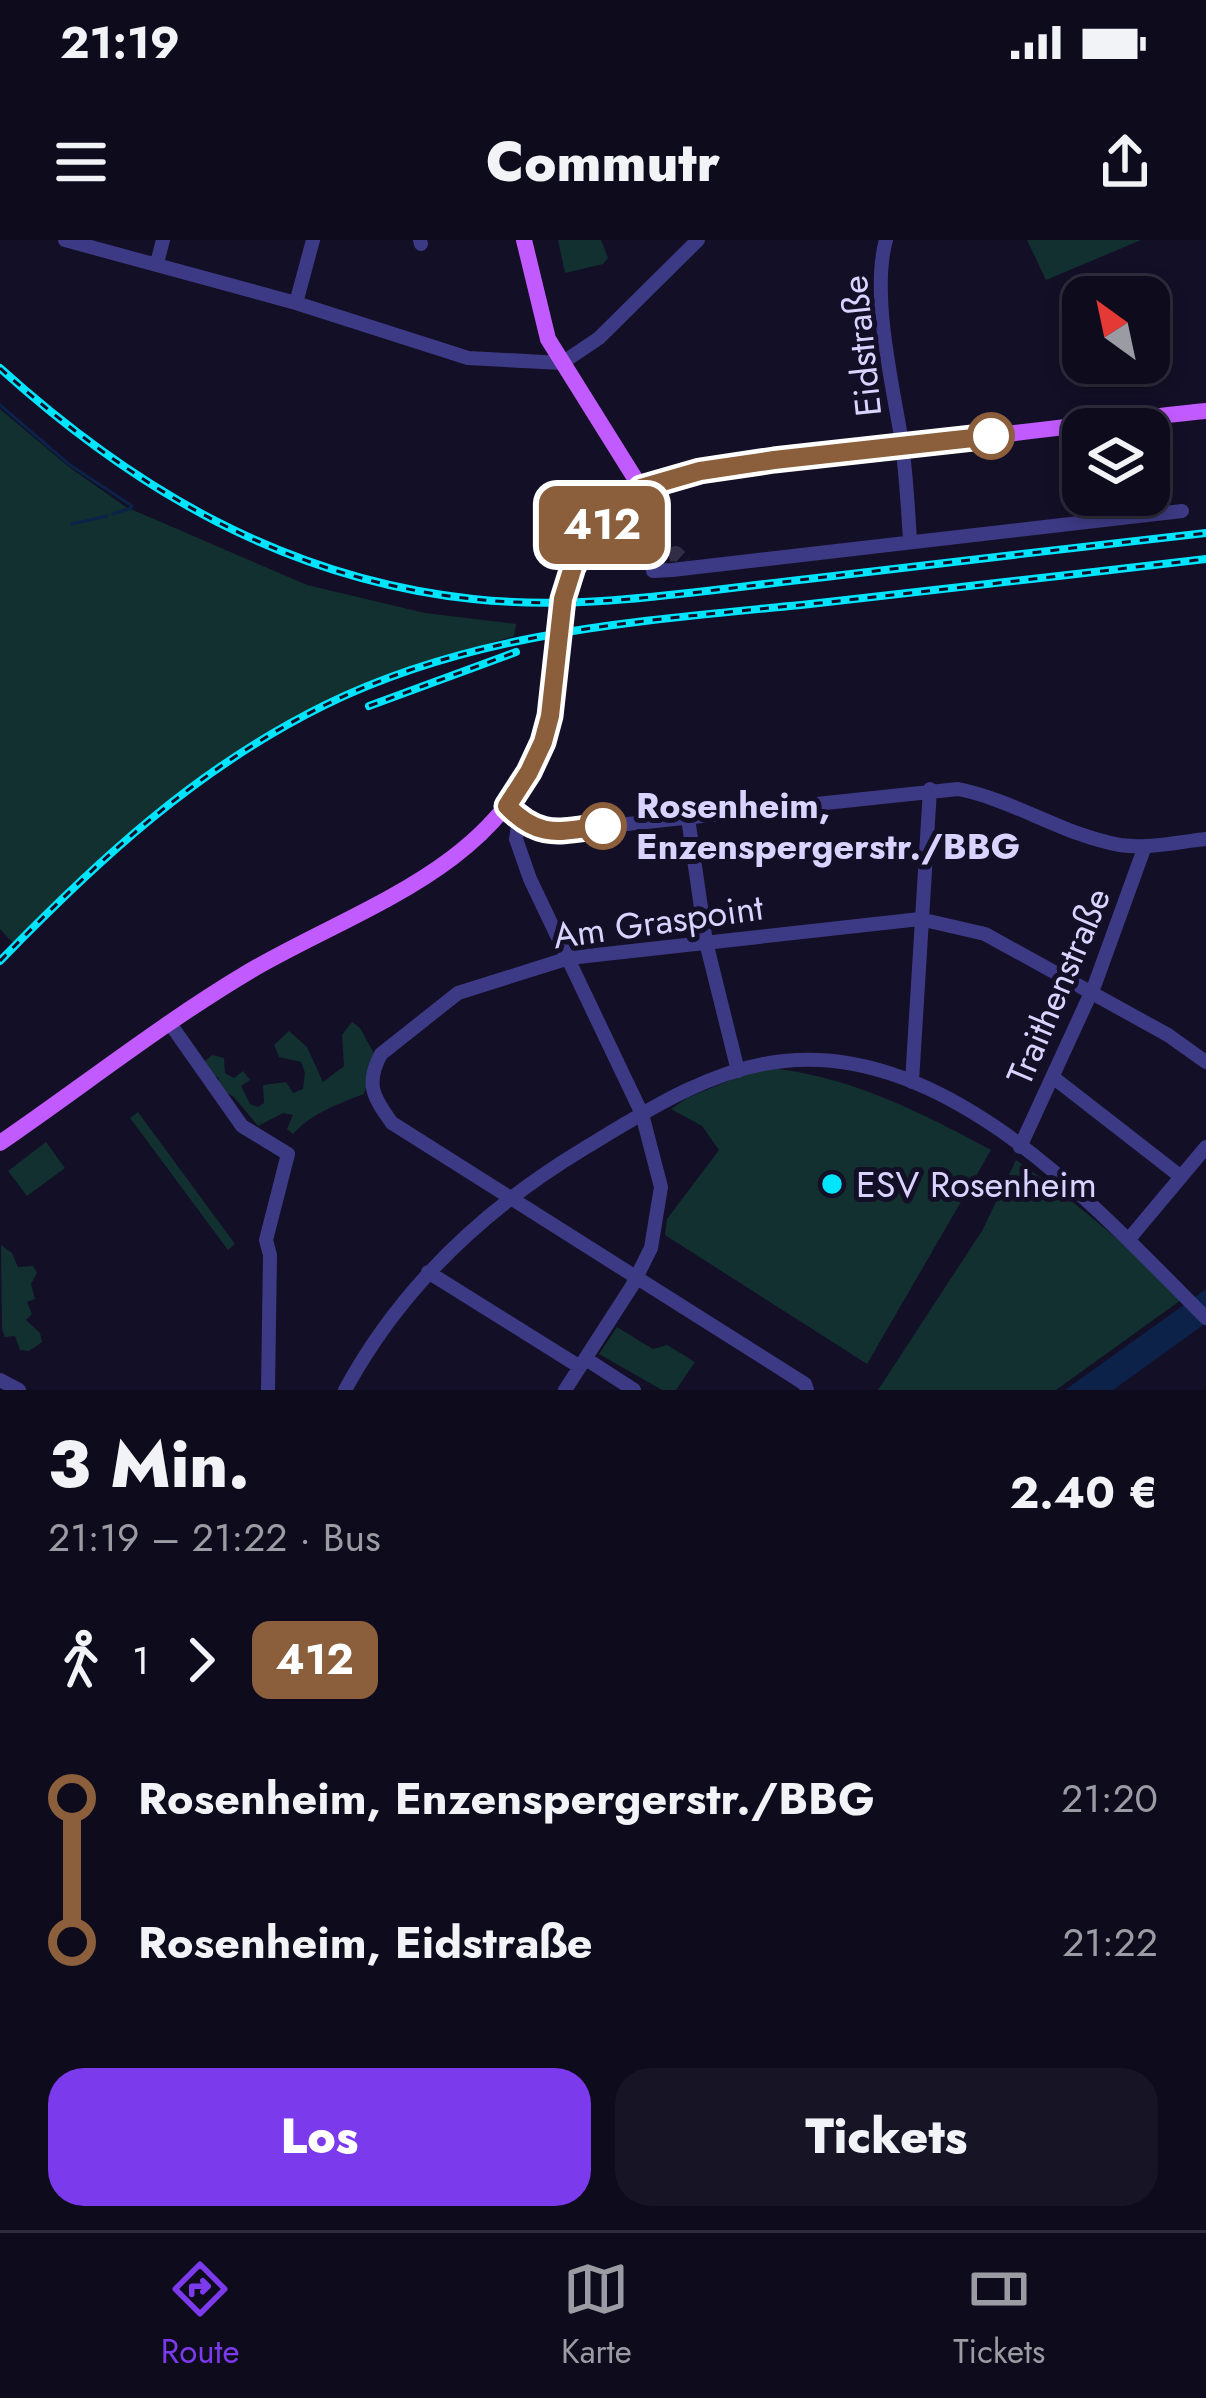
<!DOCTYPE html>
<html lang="de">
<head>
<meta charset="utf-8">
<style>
	:root { --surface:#0e0b1c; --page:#171425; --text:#f1f3f6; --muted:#9b9ba3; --line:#2e2b3b; --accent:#7c3aed }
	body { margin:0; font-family:Jost,sans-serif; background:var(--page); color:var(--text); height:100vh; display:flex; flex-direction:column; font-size:45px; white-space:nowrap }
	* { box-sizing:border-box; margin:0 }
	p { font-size:39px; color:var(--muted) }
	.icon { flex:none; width:66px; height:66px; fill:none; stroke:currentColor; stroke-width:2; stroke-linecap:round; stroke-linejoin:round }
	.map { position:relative; height:1150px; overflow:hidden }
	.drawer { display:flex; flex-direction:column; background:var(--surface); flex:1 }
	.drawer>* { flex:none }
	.badge { padding:0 24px; border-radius:18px; font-size:42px; line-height:78px }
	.needle { width:78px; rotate:327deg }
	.buttons { position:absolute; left:1062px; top:36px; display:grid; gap:24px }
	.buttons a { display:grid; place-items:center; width:108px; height:108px; border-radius:24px; background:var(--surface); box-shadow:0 6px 18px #0003,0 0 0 3px var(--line); font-size:60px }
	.map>.badge { position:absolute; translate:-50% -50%; box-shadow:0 0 0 6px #fff }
	.legs { display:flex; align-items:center; gap:18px; height:132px; padding:0 48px; font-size:39px }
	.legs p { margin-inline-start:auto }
	.head { display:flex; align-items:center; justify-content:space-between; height:204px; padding:0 48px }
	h1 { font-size:66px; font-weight:800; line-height:90px }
	.action { display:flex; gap:24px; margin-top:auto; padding:24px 48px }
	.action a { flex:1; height:138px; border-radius:36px; background:var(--accent); color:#fff; font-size:48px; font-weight:800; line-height:138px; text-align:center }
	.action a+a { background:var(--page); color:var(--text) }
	ul { padding:0 48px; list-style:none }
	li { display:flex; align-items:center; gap:42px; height:144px; font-size:45px }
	li i { display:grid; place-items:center; width:18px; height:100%; margin:0 15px; background:currentColor }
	li i::after { content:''; width:30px; height:30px; margin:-15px; border:9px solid; border-radius:50%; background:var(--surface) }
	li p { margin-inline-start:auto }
	li:first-child i { background:linear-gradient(#0000 50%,currentColor 0) }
	li:last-child i { background:linear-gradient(currentColor 50%,#0000 0) }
	.status { display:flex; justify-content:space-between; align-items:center; height:84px; padding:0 60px; background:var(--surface); direction:ltr }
	.status svg { height:33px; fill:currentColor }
	header { display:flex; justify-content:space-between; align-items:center; height:156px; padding:0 48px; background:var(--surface); font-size:54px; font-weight:800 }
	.tabs { display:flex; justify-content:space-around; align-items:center; height:168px; border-top:3px solid var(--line); background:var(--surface); font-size:33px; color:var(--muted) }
	.tabs a { display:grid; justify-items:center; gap:6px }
	.tabs .selected { color:var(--accent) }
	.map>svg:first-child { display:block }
	.green { fill:#12302f }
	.water { fill:#0c2248 }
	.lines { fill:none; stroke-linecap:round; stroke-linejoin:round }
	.stream { stroke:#0c2248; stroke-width:3 }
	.minor-tunnel { stroke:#312d47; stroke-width:14; stroke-dasharray:14 7; stroke-linecap:butt }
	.minor { stroke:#3d3a85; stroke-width:14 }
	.major { stroke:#c25bff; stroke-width:16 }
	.rail-casing { stroke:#00e5ff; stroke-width:8 }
	.rail { stroke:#130f26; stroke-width:3; stroke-dasharray:9; stroke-linecap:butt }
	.major-bridge { stroke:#c25bff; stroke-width:16 }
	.line-1-casing { stroke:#fff; stroke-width:27 }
	.line-1 { stroke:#8b5e3c; stroke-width:18 }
	.stop-1-dot { fill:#fff; stroke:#8b5e3c; stroke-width:6 }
	.poi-dot { fill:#00e5ff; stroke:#130f26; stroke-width:4.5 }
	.labels { text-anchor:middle; stroke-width:10; stroke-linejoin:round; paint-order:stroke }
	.street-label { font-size:36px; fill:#d9d4ff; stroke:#130f26 }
	.stop-label { font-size:36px; font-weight:bold; fill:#d9d4ff; stroke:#130f26; text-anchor:start }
	.poi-label { font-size:36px; fill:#d9d4ff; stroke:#130f26; text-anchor:start }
</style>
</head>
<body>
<div class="status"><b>21:19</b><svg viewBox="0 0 49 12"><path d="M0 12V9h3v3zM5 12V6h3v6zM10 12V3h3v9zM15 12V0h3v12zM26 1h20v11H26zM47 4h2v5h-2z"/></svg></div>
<header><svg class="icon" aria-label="menu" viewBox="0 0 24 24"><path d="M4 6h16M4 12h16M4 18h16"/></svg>Commutr<svg class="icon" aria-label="share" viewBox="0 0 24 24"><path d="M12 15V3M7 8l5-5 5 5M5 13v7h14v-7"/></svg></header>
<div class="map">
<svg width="1206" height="1150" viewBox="0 0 1206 1150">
	<rect width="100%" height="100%" fill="#130f26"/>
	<path class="green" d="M 558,0 L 601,0 L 608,18 L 603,24 L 565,33 Z
		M 1027,0 L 1141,0 L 1046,40 Z
		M 0,169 L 69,227 L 126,267 L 307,345 L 425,373 L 516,384 L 514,396 C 464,411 413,424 365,444 C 226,502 117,597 13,703 L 0,689 Z
		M 352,782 L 360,788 L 376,817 L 364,854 C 338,864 312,873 293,894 L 287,889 L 293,875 L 283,873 L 258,886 L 234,857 L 218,848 L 219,838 L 208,832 L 205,821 L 212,815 L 224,818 L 225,833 L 234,838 L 243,831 L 250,840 L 241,846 L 250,864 L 258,867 L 264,863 L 263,845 L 286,842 L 293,853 L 303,849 L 305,833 L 301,822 L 279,817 L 274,805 L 289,791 L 307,807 L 323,842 L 344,826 L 342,795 Z
		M 762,827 C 845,834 919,871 991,910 L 867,1124 L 665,995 L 667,979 L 719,910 L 702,886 L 671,869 L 687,858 Z
		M 138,872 L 235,1004 L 228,1010 L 130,878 Z
		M 46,902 L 65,928 L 27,956 L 8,931 Z
		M 1016,920 C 1076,962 1130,1007 1181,1060 L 1056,1150 L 878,1150 L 982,991 Z
		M 1,1005 L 12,1013 L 18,1027 L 33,1026 L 37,1033 L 31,1044 L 35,1059 L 27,1062 L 32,1074 L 26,1080 L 40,1093 L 42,1102 L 29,1111 L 20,1110 L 15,1096 L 5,1097 L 2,1089 Z
		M 617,1087 L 653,1109 L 667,1105 L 695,1122 L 676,1150 L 662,1150 L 599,1114 Z"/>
	<path class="water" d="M 1206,1049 L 1206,1083 L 1113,1150 L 1065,1150 Z"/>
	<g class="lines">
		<path class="stream" d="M 0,165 L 70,225 L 132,266
			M 113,274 L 131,268
			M 72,284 L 107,276"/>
		<path class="minor-tunnel" d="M 653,327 L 657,319 L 676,313 L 686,322"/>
		<path class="minor" d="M 65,0 L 296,63 L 468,118 L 562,123 L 599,98 L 698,0
			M 420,0 L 421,4
			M 886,0 C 871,53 892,142 901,197 C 906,231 908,266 910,301
			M 157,23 L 163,0
			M 296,63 L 313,0
			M 1090,255 L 1094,281
			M 653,327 L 653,331 L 672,330 L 1182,271
			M 507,566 L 532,589 L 552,592 L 958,549 C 1014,560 1063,595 1120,605 C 1148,609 1178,602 1206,599
			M 688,578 L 706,702 L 738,831
			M 519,579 L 516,599 L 530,639 L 642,874 L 661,947 L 651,1008 L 632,1046 L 565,1150
			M 171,785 L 242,886 L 288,914 L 266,1000 L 270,1015 L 268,1150
			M 1054,838 L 1180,936
			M 912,842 L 930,549
			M 1020,907 L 1095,744 L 1145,606
			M 1129,999 L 1206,907
			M 428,1032 L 580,1127
			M 586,1119 L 634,1150
			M 0,1140 L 19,1150
			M 345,1150 C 401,1047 485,968 585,908 C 646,871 712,828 784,821 C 951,803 1100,972 1206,1078
			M 807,1150 L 805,1144 L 392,883 C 373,857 365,844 381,814 L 458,753 L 569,718 L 920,679 L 985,694 L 1168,795 L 1206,822"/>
		<path class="major" d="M 524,0 L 548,99 L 641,248
			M 573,327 C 590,298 615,262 646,247 C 702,219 823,215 889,208 C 994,196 1100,182 1206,171
			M 0,903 C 83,846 164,782 250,731 C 356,669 493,630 541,505 C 552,476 553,445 556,415"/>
		<g class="rail-casing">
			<path id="rail" d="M 0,128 C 136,251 287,339 473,359 C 584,371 699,351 808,339 C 941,323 1073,308 1206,293
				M 369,466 L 516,412
				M 0,721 C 98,620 197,528 325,465 C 478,390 643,381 810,364 C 942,350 1074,334 1206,319"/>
		</g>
		<use href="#rail" class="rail"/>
		<path class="major-bridge" d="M 556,415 L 563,359 L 573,327"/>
	</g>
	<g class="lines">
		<g class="line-1-casing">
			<path id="line-1" d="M 603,586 C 560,591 540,600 507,566 L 529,532 L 543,502 L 550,476 L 563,359 L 573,327 L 588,301 L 641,248 L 700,231 L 774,220 L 991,196"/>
		</g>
		<use href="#line-1" class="line-1"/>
	</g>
	<g class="stop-1-dot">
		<circle cx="991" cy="196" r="21"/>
		<circle cx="603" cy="586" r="21"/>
	</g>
	<circle class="poi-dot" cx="832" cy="944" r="12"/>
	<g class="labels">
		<g class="street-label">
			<text transform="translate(861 106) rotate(-96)" y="13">Eidstraße</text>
			<text transform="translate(658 681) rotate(-8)" y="13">Am Graspoint</text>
			<text transform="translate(1058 746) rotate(-67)" y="13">Traithenstraße</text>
		</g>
		<g class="stop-label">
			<text x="636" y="578">Rosenheim,<tspan x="636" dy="41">Enzenspergerstr./BBG</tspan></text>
		</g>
		<g class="poi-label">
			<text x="856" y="957">ESV Rosenheim</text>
		</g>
	</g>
</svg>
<div class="buttons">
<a><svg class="needle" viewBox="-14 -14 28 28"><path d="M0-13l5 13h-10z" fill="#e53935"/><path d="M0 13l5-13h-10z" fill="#9b9ba3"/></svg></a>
<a><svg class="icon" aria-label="layers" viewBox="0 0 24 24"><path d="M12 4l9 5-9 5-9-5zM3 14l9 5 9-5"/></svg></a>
</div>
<b class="badge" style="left:602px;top:285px;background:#8b5e3c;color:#fff">412</b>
</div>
<section class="drawer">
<div class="head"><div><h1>3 Min.</h1><p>21:19 – 21:22 · Bus</p></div><b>2.40 €</b></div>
<div class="legs"><svg class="icon" aria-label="walk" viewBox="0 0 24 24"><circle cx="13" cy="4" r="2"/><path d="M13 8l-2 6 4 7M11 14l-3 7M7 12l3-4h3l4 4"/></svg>1<svg class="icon" aria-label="forward" viewBox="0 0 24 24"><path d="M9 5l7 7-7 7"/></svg><b class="badge" style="background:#8b5e3c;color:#fff">412</b></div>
<ul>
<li><i style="color:#8b5e3c"></i><b>Rosenheim, Enzenspergerstr./BBG</b><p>21:20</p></li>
<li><i style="color:#8b5e3c"></i><b>Rosenheim, Eidstraße</b><p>21:22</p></li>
</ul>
<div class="action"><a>Los</a><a>Tickets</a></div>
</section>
<nav class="tabs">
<a class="selected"><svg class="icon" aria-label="directions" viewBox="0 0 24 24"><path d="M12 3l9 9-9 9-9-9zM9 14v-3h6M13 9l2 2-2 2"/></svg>Route</a>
<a><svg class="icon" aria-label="map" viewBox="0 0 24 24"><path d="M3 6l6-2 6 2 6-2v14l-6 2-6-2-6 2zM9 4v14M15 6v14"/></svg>Karte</a>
<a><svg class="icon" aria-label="tickets" viewBox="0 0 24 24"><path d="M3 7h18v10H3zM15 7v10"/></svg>Tickets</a>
</nav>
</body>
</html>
